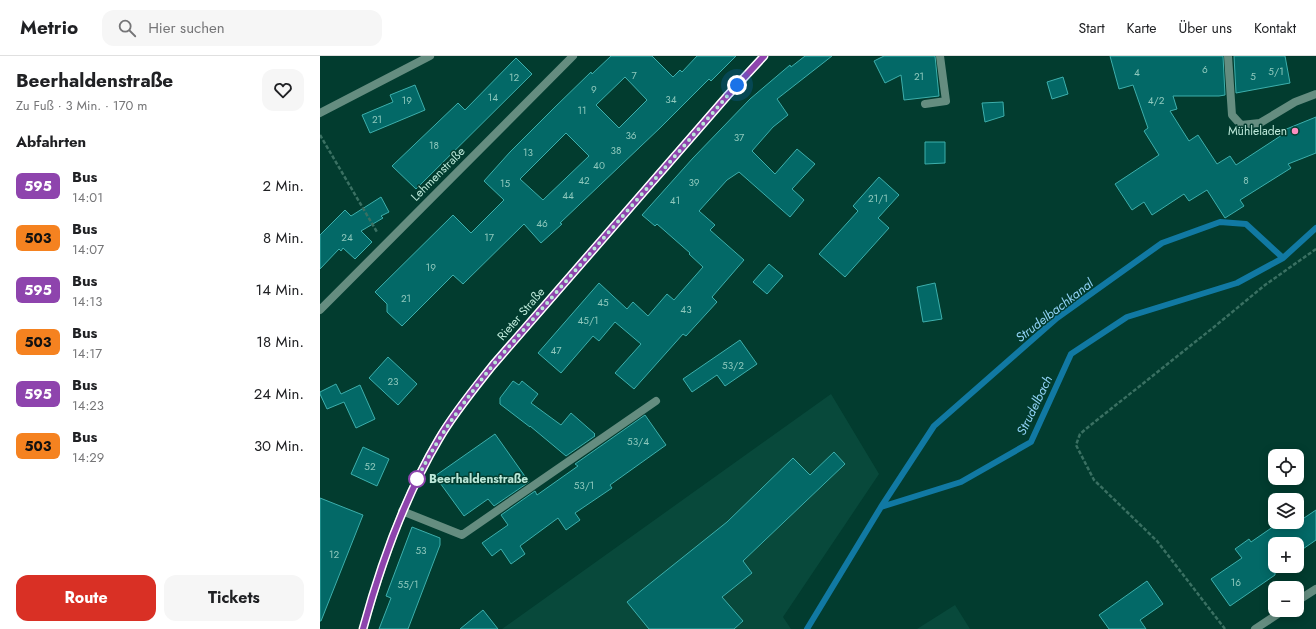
<!DOCTYPE html>
<html lang="de">
<head>
<meta charset="utf-8">
<style>
	:root { --surface:#fff; --page:#f6f6f6; --text:#202124; --muted:#757577; --line:#e0e0e0; --accent:#d93025 }
	body { margin:0; font-family:Jost,sans-serif; background:var(--page); color:var(--text); height:100vh; display:flex; flex-direction:column; font-size:15px; white-space:nowrap }
	* { box-sizing:border-box; margin:0 }
	p { font-size:13px; color:var(--muted) }
	.icon { flex:none; width:22px; height:22px; fill:none; stroke:currentColor; stroke-width:2; stroke-linecap:round; stroke-linejoin:round }
	.map { position:relative; flex:1; overflow:hidden }
	.panel { display:flex; flex-direction:column; background:var(--surface); width:320px }
	.panel>* { flex:none }
	.badge { padding:0 8px; border-radius:6px; font-size:14px; line-height:26px }
	.fabs { position:absolute; left:948px; top:393px; display:grid; gap:8px }
	.fabs a { display:grid; place-items:center; width:36px; height:36px; border-radius:8px; background:var(--surface); box-shadow:0 2px 10px #0003; font-size:20px }
	.you { position:absolute; width:20px; height:20px; margin:-10px; border:3px solid #fff; border-radius:50%; background:#1a73e8; box-shadow:0 0 0 6px #1a73e833 }
	.map>.badge { position:absolute; translate:-50% -50%; box-shadow:0 0 0 2px #fff }
	h2 { padding:0 16px; font-size:15px; line-height:36px }
	.round { display:grid; place-items:center; flex:none; width:42px; height:42px; border-radius:12px; background:var(--page) }
	.headline { display:flex; align-items:center; justify-content:space-between; height:68px; padding:0 16px }
	h1 { font-size:19px; font-weight:700; line-height:30px }
	.primary-button { display:flex; gap:8px; margin-top:auto; padding:8px 16px }
	.primary-button a { flex:1; height:46px; border-radius:12px; background:var(--accent); color:#fff; font-size:16px; font-weight:700; line-height:46px; text-align:center }
	.primary-button a+a { background:var(--page); color:var(--text) }
	ul { padding:0; list-style:none }
	li { display:flex; align-items:center; gap:12px; height:52px; padding:0 16px }
	li div { flex:1 }
	li b { display:block; font-size:15px }
	li em { font-style:normal }
	li .badge { min-width:44px; font-weight:700; text-align:center }
	header { display:flex; align-items:center; gap:24px; box-sizing:border-box; height:56px; padding:0 20px; background:var(--surface); border-bottom:1px solid var(--line) }
	header strong { font-size:19px }
	nav { display:flex; gap:22px; margin-inline-start:auto; font-size:14px }
	.search { width:280px; height:36px; background:var(--page); display:flex; align-items:center; gap:10px; box-sizing:border-box; padding:0 14px; border-radius:12px; color:var(--muted); font-size:15px }
	main { display:flex; flex:1; min-height:0 }
	.map>svg:first-child { display:block }
	.built { fill:#08493b }
	.lines { fill:none; stroke-linecap:round; stroke-linejoin:round }
	.stream { stroke:#1179a3; stroke-width:6 }
	.building { fill:#036967; stroke:#3dafac; fill-rule:evenodd }
	.path { stroke:#3a7062; stroke-width:2.5; stroke-dasharray:4 2; stroke-linecap:butt }
	.service { stroke:#658d80; stroke-width:8 }
	.minor { stroke:#658d80; stroke-width:8 }
	.tertiary { stroke:#658d80; stroke-width:8 }
	.line-casing { stroke:#fff; stroke-width:9 }
	.line { stroke:#8e44ad; stroke-width:6 }
	.walk { stroke:#bce8d9; stroke-width:4; stroke-dasharray:0 7.2 }
	.poi-dot { fill:#fd8ec0; stroke:#023c2f; stroke-width:1.5 }
	.stop-dot { fill:#fff; stroke:#8e44ad; stroke-width:2 }
	.labels { text-anchor:middle; stroke-width:3; stroke-linejoin:round; paint-order:stroke }
	.number-label { font-size:10px; fill:#8ec8bc }
	.poi-label { font-size:12px; fill:#bce8d9; stroke:#023c2f; text-anchor:end }
	.street-label { font-size:12px; fill:#bce8d9; stroke:#023c2f }
	.stop-label { font-size:12px; font-weight:bold; fill:#bce8d9; stroke:#023c2f; text-anchor:start }
	.water-label { font-size:13px; font-style:italic; fill:#91d2f5; stroke:#023c2f }
</style>
</head>
<body>
<header>
<strong>Metrio</strong>
<div class="search"><svg class="icon" aria-label="search" viewBox="0 0 24 24"><circle cx="10" cy="10" r="6"/><path d="M15 15l6 6"/></svg>Hier suchen</div>
<nav><a>Start</a><a>Karte</a><a>Über uns</a><a>Kontakt</a></nav>
</header>
<main>
<section class="panel">
<div class="headline"><div><h1>Beerhaldenstraße</h1><p>Zu Fuß · 3 Min. · 170 m</p></div><a class="round"><svg class="icon" aria-label="heart" viewBox="0 0 24 24"><path d="M12 20l-8-8c-3-5 5-10 8-4 3-6 11-1 8 4z"/></svg></a></div>
<h2>Abfahrten</h2>
<ul>
<li><span class="badge" style="background:#8e44ad;color:#fff">595</span><div><b>Bus</b><p>14:01</p></div><em>2 Min.</em></li>
<li><span class="badge" style="background:#f58220;color:#111">503</span><div><b>Bus</b><p>14:07</p></div><em>8 Min.</em></li>
<li><span class="badge" style="background:#8e44ad;color:#fff">595</span><div><b>Bus</b><p>14:13</p></div><em>14 Min.</em></li>
<li><span class="badge" style="background:#f58220;color:#111">503</span><div><b>Bus</b><p>14:17</p></div><em>18 Min.</em></li>
<li><span class="badge" style="background:#8e44ad;color:#fff">595</span><div><b>Bus</b><p>14:23</p></div><em>24 Min.</em></li>
<li><span class="badge" style="background:#f58220;color:#111">503</span><div><b>Bus</b><p>14:29</p></div><em>30 Min.</em></li>
</ul>
<div class="primary-button"><a>Route</a><a>Tickets</a></div>
</section>
<div class="map">
<svg width="996" height="573" viewBox="0 0 996 573">
	<rect width="100%" height="100%" fill="#023c2f"/>
	<path class="built" d="M 511,338 L 559,418 L 463,561 L 471,573 L 182,573 Z
		M 635,549 L 650,573 L 597,573 Z"/>
	<g class="lines">
		<path class="stream" d="M 561,451 L 641,426 L 711,386 L 751,298 L 807,261 L 917,227 L 963,202 L 996,172
			M 487,573 L 561,451 L 614,370 L 737,262 L 842,187 L 900,166 L 926,168 L 963,202"/>
	</g>
	<path class="building" d="M 291,0 L 332,0 L 353,21 L 360,14 L 362,16 L 377,0 L 416,0 L 391,25 L 389,23 L 341,71 L 240,167 L 242,168 L 221,187 L 204,168 L 143,228 L 133,219 L 82,270 L 67,256 L 67,248 L 55,236 L 133,159 L 151,177 L 184,144 L 164,125 L 190,96 L 235,51 L 271,16 L 272,18 ZM 305,21 L 327,44 L 299,72 L 276,49 ZM 246,77 L 269,100 L 223,144 L 200,123 Z
		M 485,0 L 512,0 L 457,43 L 468,59 L 453,71 L 432,95 L 455,118 L 477,93 L 495,108 L 472,133 L 484,144 L 470,161 L 419,116 L 407,124 L 379,155 L 395,169 L 390,174 L 424,204 L 392,241 L 397,246 L 366,280 L 363,278 L 314,333 L 295,317 L 321,288 L 295,266 L 279,285 L 273,280 L 241,317 L 218,297 L 279,227 L 307,253 L 313,246 L 328,260 L 347,238 L 354,244 L 383,211 L 369,198 L 370,197 L 337,168 L 335,170 L 322,159 L 373,102 L 430,43 L 470,9 L 471,11 Z
		M 564,0 L 615,0 L 619,40 L 584,44 L 581,19 L 565,27 L 554,5 Z
		M 790,0 L 903,0 L 905,39 L 899,40 L 853,40 L 857,53 L 850,55 L 869,85 L 878,79 L 897,108 L 910,100 L 916,109 L 965,77 L 964,74 L 996,61 L 996,97 L 968,108 L 971,112 L 920,144 L 924,150 L 905,162 L 887,134 L 869,145 L 864,138 L 832,159 L 824,146 L 812,154 L 795,128 L 839,99 L 824,75 L 828,72 L 813,29 L 799,33 Z
		M 914,0 L 965,0 L 970,27 L 916,37 Z
		M 196,2 L 212,18 L 96,133 L 72,110 L 138,47 L 145,54 Z
		M 743,21 L 748,38 L 732,43 L 727,26 Z
		M 95,29 L 105,54 L 50,77 L 42,59 L 73,46 L 70,39 Z
		M 683,46 L 684,60 L 665,66 L 662,47 Z
		M 605,86 L 625,86 L 625,107 L 605,108 Z
		M 559,121 L 579,139 L 558,162 L 569,172 L 525,221 L 499,198 L 538,155 L 533,150 Z
		M 61,141 L 69,156 L 61,160 L 63,162 L 41,175 L 52,186 L 35,203 L 23,192 L 21,195 L 19,193 L 0,213 L 0,179 L 25,154 L 31,160 Z
		M 449,208 L 463,220 L 447,238 L 433,226 Z
		M 615,227 L 622,263 L 603,266 L 597,231 Z
		M 420,284 L 437,308 L 405,330 L 397,319 L 372,336 L 363,323 Z
		M 68,301 L 97,328 L 78,349 L 49,322 Z
		M 193,325 L 199,329 L 202,325 L 218,338 L 211,347 L 241,369 L 251,357 L 275,378 L 274,379 L 275,380 L 246,400 L 210,370 L 210,371 L 180,348 L 180,342 Z
		M 16,328 L 21,338 L 40,329 L 55,363 L 36,372 L 24,346 L 7,353 L 0,338 L 0,336 Z
		M 325,359 L 346,389 L 290,429 L 292,432 L 255,457 L 260,464 L 246,474 L 238,462 L 200,490 L 205,498 L 191,508 L 181,493 L 172,500 L 162,487 L 188,469 L 181,459 L 215,435 L 217,439 L 258,410 L 255,408 Z
		M 175,378 L 209,426 L 174,450 L 168,443 L 144,460 L 115,420 Z
		M 43,391 L 69,403 L 57,430 L 31,418 Z
		M 514,396 L 525,408 L 423,505 L 432,517 L 402,541 L 423,565 L 414,573 L 329,573 L 307,546 L 407,466 L 473,402 L 490,419 Z
		M 0,442 L 43,459 L 1,565 L 0,565 Z
		M 996,454 L 996,484 L 977,497 L 977,488 L 955,488 L 955,510 L 958,510 L 955,512 L 955,519 L 910,550 L 891,523 L 922,502 L 915,493 L 929,483 L 931,486 L 960,466 L 978,466 Z
		M 92,471 L 120,482 L 120,489 L 88,573 L 59,573 L 71,542 L 66,540 Z
		M 827,525 L 843,548 L 820,564 L 826,573 L 789,573 L 779,559 Z
		M 163,554 L 178,573 L 140,573 Z"/>
	<g class="lines">
		<path class="path" d="M 0,79 L 57,176
			M 905,573 L 837,485 L 774,424 L 756,389 L 760,378 L 767,372 L 894,271 L 945,229 L 996,193"/>
		<path class="service" d="M 908,0 L 912,59 L 921,69 L 940,67 L 975,46 L 996,38
			M 605,48 L 626,45 L 620,0
			M 82,455 L 142,479 L 336,345"/>
		<path class="minor" d="M 0,57 L 110,0
			M 0,254 L 253,0
			M 977,545 L 996,533
			M 935,573 L 964,554"/>
		<path class="tertiary" d="M 43,573 C 62,507 84,441 119,382 C 135,356 154,333 173,309 L 408,39 L 444,0"/>
	</g>
	<g class="lines">
		<g class="line-casing">
			<path id="line" d="M 43,573 C 61,507 84,442 119,383 C 134,357 154,333 173,309 L 408,39 L 444,0"/>
		</g>
		<use href="#line" class="line"/>
		<path class="walk" d="M 97,423 L 95,428 C 115,384 143,347 173,309 L 417,29"/>
	</g>
	<circle class="poi-dot" cx="975" cy="75" r="4"/>
	<circle class="stop-dot" cx="97" cy="423" r="8"/>
	<g class="labels">
		<g class="number-label">
			<text x="885" y="17">6</text>
			<text x="956" y="19">5/1</text>
			<text x="817" y="20">4</text>
			<text x="314" y="23">7</text>
			<text x="599" y="24">21</text>
			<text x="933" y="24">5</text>
			<text x="194" y="25">12</text>
			<text x="274" y="37">9</text>
			<text x="173" y="45">14</text>
			<text x="351" y="47">34</text>
			<text x="87" y="48">19</text>
			<text x="836" y="48">4/2</text>
			<text x="262" y="58">11</text>
			<text x="57" y="67">21</text>
			<text x="311" y="83">36</text>
			<text x="419" y="85">37</text>
			<text x="114" y="93">18</text>
			<text x="296" y="98">38</text>
			<text x="208" y="100">13</text>
			<text x="279" y="113">40</text>
			<text x="264" y="128">42</text>
			<text x="926" y="128">8</text>
			<text x="374" y="130">39</text>
			<text x="185" y="131">15</text>
			<text x="248" y="143">44</text>
			<text x="558" y="146">21/1</text>
			<text x="355" y="148">41</text>
			<text x="222" y="171">46</text>
			<text x="27" y="185">24</text>
			<text x="169" y="185">17</text>
			<text x="111" y="215">19</text>
			<text x="86" y="246">21</text>
			<text x="283" y="250">45</text>
			<text x="366" y="257">43</text>
			<text x="268" y="268">45/1</text>
			<text x="236" y="298">47</text>
			<text x="413" y="313">53/2</text>
			<text x="73" y="329">23</text>
			<text x="318" y="389">53/4</text>
			<text x="50" y="414">52</text>
			<text x="264" y="433">53/1</text>
			<text x="101" y="498">53</text>
			<text x="14" y="502">12</text>
			<text x="916" y="530">16</text>
			<text x="88" y="532">55/1</text>
		</g>
		<g class="poi-label">
			<text x="967" y="79">Mühleladen</text>
		</g>
		<g class="street-label">
			<text transform="translate(118 118) rotate(-45)" y="4">Lehmenstraße</text>
			<text transform="translate(201 258) rotate(-49)" y="4">Rieter Straße</text>
		</g>
		<g class="stop-label">
			<text x="109" y="427">Beerhaldenstraße</text>
		</g>
		<g class="water-label">
			<text transform="translate(734 254) rotate(-38)" y="5">Strudelbachkanal</text>
			<text transform="translate(714 349) rotate(-64)" y="5">Strudelbach</text>
		</g>
	</g>
</svg>
<div class="fabs">
<a><svg class="icon" aria-label="locate" viewBox="0 0 24 24"><circle cx="12" cy="12" r="6"/><path d="M12 2v4M12 18v4M2 12h4M18 12h4"/></svg></a>
<a><svg class="icon" aria-label="layers" viewBox="0 0 24 24"><path d="M12 4l9 5-9 5-9-5zM3 14l9 5 9-5"/></svg></a>
<a>+</a>
<a>−</a>
</div>
<div class="you" style="left:417px;top:29px"></div>
</div>
</main>
</body>
</html>
